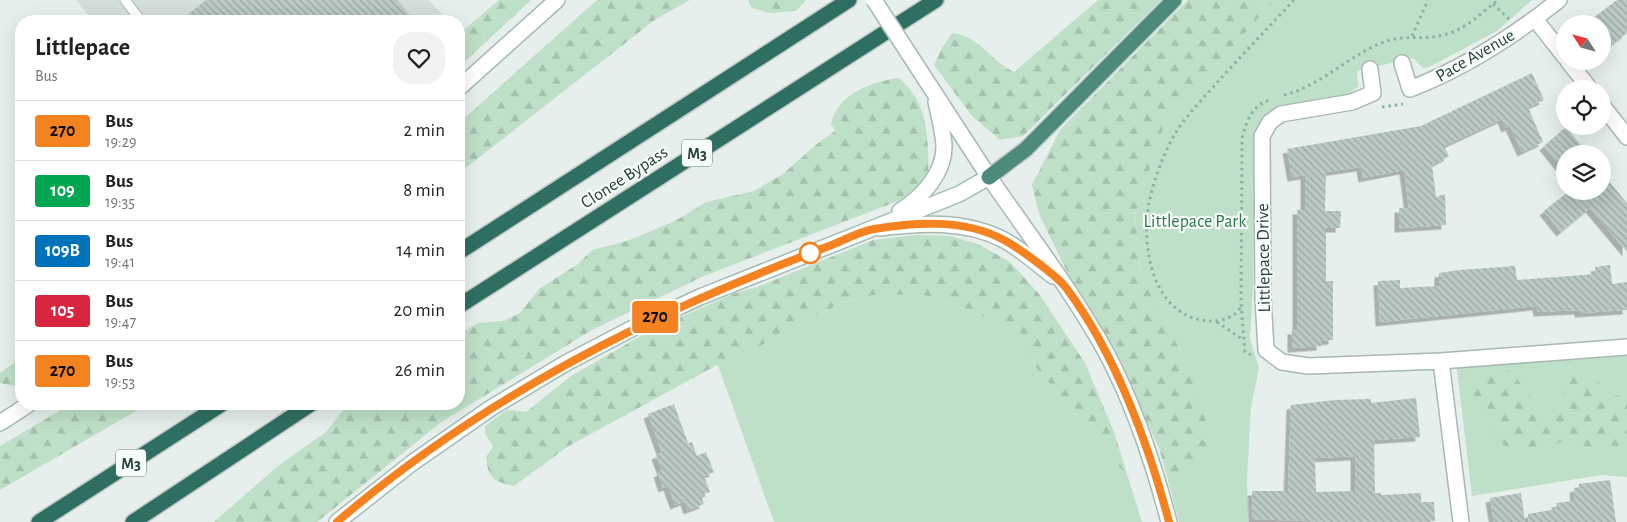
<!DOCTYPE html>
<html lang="en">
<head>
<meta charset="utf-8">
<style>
	:root { --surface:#fff; --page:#f2f2f2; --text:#202124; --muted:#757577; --line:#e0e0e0 }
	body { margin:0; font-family:"Alegreya Sans",sans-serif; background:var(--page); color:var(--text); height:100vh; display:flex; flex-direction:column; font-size:19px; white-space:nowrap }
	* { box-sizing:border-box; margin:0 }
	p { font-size:16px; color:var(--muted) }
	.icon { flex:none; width:28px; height:28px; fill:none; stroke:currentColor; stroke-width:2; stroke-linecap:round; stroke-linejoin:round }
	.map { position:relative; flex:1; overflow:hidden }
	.sheet { position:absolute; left:15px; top:15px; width:450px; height:395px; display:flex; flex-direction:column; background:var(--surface); border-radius:20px; box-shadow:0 5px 20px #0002 }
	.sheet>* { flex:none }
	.badge { padding:0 10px; border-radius:4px; font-size:18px; line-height:32px }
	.needle { width:32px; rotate:306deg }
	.fabs { position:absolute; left:1556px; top:15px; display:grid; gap:10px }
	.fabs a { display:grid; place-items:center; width:55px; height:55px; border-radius:50%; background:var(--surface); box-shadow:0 5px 20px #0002; font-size:25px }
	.map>.badge { position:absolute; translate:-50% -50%; box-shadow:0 0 0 2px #fff }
	.round { display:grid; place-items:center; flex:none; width:52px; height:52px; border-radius:20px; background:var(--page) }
	.headline { display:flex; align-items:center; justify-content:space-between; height:85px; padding:0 20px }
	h1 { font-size:24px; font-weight:700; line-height:38px }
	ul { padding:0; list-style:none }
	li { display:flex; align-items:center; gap:15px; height:60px; padding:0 20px; border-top:1px solid var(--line) }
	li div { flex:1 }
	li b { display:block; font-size:19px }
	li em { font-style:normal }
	li .badge { min-width:55px; font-weight:700; text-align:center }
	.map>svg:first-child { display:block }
	.built { fill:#d4dfda }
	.green { fill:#bfe0c8 }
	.forest { fill:url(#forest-firs) }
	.building { fill:url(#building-back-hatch); fill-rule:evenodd; filter:url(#shadow) }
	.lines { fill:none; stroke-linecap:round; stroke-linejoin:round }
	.service-casing { stroke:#a8b8b2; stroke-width:11 }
	.minor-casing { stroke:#a8b8b2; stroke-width:18 }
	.tertiary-casing { stroke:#a8b8b2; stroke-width:18 }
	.secondary-casing { stroke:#a4bbb3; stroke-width:18 }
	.trunk-casing { stroke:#c2cac8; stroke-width:18 }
	.motorway-casing { stroke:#c2cac8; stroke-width:18 }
	.path { stroke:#86b3a5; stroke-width:3; stroke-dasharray:2.5 4; stroke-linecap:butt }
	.service { stroke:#fff; stroke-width:9 }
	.minor { stroke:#fff; stroke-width:15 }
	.tertiary { stroke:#fff; stroke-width:15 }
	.secondary { stroke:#fff; stroke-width:15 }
	.trunk { stroke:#4c8a7c; stroke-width:15 }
	.motorway { stroke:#2f6f62; stroke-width:15 }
	.secondary-bridge-casing { stroke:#a4bbb3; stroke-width:18; stroke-linecap:butt }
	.secondary-bridge { stroke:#fff; stroke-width:15 }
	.line-casing { stroke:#fff; stroke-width:11 }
	.line { stroke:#f58220; stroke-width:8 }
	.stop-dot { fill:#fff; stroke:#f58220; stroke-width:2.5 }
	.labels { text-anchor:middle; stroke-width:4.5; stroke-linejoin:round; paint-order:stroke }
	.shield { fill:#f7fbf9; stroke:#637a73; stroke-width:1 }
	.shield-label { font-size:16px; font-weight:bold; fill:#24423a }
	.street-label { font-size:18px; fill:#24423a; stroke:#f7fbf9 }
	.park-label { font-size:18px; fill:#2d7a4b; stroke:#f7fbf9 }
</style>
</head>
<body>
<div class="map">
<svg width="1627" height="522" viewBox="0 0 1627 522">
	<defs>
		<pattern id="forest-firs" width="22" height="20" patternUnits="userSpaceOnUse" patternTransform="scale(1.25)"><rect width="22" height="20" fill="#bfe0c8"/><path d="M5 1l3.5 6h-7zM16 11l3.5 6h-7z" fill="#a4c1ad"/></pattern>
		<pattern id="building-back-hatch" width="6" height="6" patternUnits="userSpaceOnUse" patternTransform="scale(1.25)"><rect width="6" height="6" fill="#bbcac4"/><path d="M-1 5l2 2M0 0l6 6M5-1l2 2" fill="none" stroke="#98a6a0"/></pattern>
		<filter id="shadow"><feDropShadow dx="-4.5" dy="4.5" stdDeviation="0" flood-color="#0004"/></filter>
	</defs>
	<rect width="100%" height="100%" fill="#e6efeb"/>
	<path class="built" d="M 76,0 L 429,0 L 448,21 L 93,21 Z"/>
	<path class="green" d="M 1274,0 L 1532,0 L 1497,31 L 1429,67 L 1423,68 L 1413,58 L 1357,71 L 1358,86 L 1350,94 L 1283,106 L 1265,116 L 1255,133 L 1253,287 L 1250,339 L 1259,368 L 1251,407 L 1247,480 L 1248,522 L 1179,522 L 1170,488 L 1208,457 L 1182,354 L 1141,275 L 1135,214 L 1165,123 Z
		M 898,293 L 921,294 L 948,302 L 982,316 L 1007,332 L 1117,465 L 1127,474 L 1142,522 L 774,522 L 719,368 L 841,303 L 873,295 Z
		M 1627,353 L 1627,477 L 1601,475 L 1472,496 L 1456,361 Z"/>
	<path class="forest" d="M 499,0 L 531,0 L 459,67 L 459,34 Z
		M 597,0 L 690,0 L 656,19 L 459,173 L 459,123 Z
		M 748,0 L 806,0 L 796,11 L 769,13 L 752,8 Z
		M 1098,0 L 1161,0 L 1023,136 L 1000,140 L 972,116 L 934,65 L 942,48 L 952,33 C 980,36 990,61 1014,72 Z
		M 1188,0 L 1274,0 L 1165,123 L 1135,214 L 1141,275 L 1182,354 L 1204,408 L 1209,457 L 1170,488 L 1159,448 L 1135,397 L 1077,292 L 1039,214 L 1032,185 L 1060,130 Z
		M 899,78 C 922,98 927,121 928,151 C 928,157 929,165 928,171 C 923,185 909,193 898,201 L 704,276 L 592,330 L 440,423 L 317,522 L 214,522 L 278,466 L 326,432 L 348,404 L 459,404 L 459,334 L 478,323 L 503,321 L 520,313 L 539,289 L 578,264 L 592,250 L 627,241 L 675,221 L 706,202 L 754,191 L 783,174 L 818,143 L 835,131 L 831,124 C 838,93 871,82 899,78 Z
		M 916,235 L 950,236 L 978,244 L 1010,262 L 1039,294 L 1085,363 L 1114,432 L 1127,474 L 1117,465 L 1007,332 L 982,316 L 948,302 L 921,294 L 873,295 L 841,303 L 719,368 L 717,365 L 567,447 L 514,486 C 492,481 489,479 486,457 L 493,446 L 485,434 L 485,426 L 507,410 L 526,412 L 571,376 L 651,330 L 735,293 L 757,287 L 873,240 Z
		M 21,358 L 21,381 L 14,386 L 0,383 L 0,373 Z
		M 1510,370 L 1532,399 L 1536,418 L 1564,414 L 1565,400 L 1555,375 L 1570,372 L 1593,377 L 1611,397 L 1627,392 L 1627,452 L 1592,450 L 1562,441 L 1545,451 L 1507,451 L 1471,392 L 1492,374 Z
		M 71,404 L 148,404 L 0,490 L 0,446 Z"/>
	<path class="building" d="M 206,0 L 397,0 L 415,21 L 180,21 Z
		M 1617,0 L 1627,0 L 1627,33 L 1602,52 L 1602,24 L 1585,24 Z
		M 1532,73 L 1544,100 L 1528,107 L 1543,142 L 1522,152 L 1510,126 L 1506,128 L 1502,119 L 1444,146 L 1449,156 L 1432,165 L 1436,197 L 1445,194 L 1446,225 L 1399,228 L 1399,208 L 1409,209 L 1404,170 L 1363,178 L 1361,167 L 1326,172 L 1325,211 L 1341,211 L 1340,228 L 1326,228 L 1326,281 L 1333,281 L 1333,340 L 1321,341 L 1321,346 L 1292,348 L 1292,330 L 1297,330 L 1297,210 L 1305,210 L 1305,175 L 1292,177 L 1287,149 L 1421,126 Z
		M 1566,127 L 1588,154 L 1565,154 L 1565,172 L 1544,146 Z
		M 1602,173 L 1627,203 L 1627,252 L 1590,208 L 1561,232 L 1544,211 L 1569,191 L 1602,191 Z
		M 1610,265 L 1612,284 L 1627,282 L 1627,310 L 1579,313 L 1579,310 L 1538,312 L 1537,306 L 1380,322 L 1378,281 L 1400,280 L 1400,288 L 1439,286 L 1439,273 L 1460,270 L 1515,266 L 1517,280 L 1596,274 L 1595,267 Z
		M 1416,398 L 1420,437 L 1374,440 L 1375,493 L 1381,493 L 1381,495 L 1421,493 L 1421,502 L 1434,502 L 1435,521 L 1334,522 L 1253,519 L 1252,491 L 1288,491 L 1291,405 L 1335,400 L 1371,399 L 1371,403 ZM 1355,456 L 1355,491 L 1316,492 L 1315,458 Z
		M 674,404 L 688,443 L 692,442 L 697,456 L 706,452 L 714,472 L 704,476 L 710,492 L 701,495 L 704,504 L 688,510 L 685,501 L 675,505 L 668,486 L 663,488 L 658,473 L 662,471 L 656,455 L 662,453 L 648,414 Z
		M 1610,480 L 1616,522 L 1529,522 L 1528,514 L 1557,509 L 1556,503 L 1575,501 L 1574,488 L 1579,487 L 1579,484 Z
		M 1521,493 L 1525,522 L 1494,522 L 1490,498 Z"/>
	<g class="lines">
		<g class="service-casing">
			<path id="service" d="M 125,0 L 138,17"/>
		</g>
		<g class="minor-casing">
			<path id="minor" d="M 1535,19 L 1565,57
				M 1568,61 L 1590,89
				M 1402,63 L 1410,89 C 1464,68 1514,36 1559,0
				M 1370,69 L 1373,93 L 1352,102 L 1281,114 L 1270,122 L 1262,136 L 1263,298 L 1266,350 L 1282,362 L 1308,366 L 1441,361 L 1627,347
				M 1602,105 L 1627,137
				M 1441,361 L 1461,522"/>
		</g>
		<g class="tertiary-casing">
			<path id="tertiary" d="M 989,177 C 1029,235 1073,292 1107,354 C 1135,407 1154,465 1169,522
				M 880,228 C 921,223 964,220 1002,239 C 1020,248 1037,264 1053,276"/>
		</g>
		<g class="secondary-casing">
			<path id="secondary" d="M 459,88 L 557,0
				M 900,211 C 922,197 945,173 944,145 C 943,131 939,116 936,102
				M 0,423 L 29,404
				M 337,522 L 412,463 L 491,408 L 566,363 L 635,327 L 700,297 L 959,194 L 989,177 L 924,77"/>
		</g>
		<g class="trunk-casing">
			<path id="trunk" d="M 989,177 L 1026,149 L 1174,0"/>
		</g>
		<g class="motorway-casing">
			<path id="motorway" d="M 459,252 L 849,0
				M 459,306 L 936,0
				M 39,522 L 222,404
				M 133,522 L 311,404"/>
		</g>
		<path class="path" d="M 1493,4 L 1509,19
			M 1412,36 L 1428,0
			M 1284,95 C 1320,86 1346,58 1379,44 C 1404,33 1420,41 1443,35 C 1464,31 1481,13 1498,0
			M 1382,107 L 1403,104
			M 1240,308 C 1236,316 1223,321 1214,321 C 1155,322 1140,251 1149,203 C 1153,183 1161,161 1170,143 C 1181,121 1198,104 1214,86 C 1240,57 1267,29 1294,0
			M 1217,322 L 1242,339
			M 1251,355 L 1245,352 L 1241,304 L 1242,138 C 1247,120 1251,107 1269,100"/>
		<use href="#service" class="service"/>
		<use href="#minor" class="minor"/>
		<use href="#tertiary" class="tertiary"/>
		<use href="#secondary" class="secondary"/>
		<use href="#trunk" class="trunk"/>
		<use href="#motorway" class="motorway"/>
		<g class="secondary-bridge-casing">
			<path id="secondary-bridge" d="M 874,0 L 924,77"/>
		</g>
		<use href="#secondary-bridge" class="secondary-bridge"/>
	</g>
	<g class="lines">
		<g class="line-casing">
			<path id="line" d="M 337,522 C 466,411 616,330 773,268 C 795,259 817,251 839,242 C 850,237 862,231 874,229 C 916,222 964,219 1002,239 C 1016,246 1058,276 1067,289 C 1115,353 1149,445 1169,522"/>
		</g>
		<use href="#line" class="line"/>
	</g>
	<circle class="stop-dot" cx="810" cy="253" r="10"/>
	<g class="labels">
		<g class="shield">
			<rect x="682" y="139.5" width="30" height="27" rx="4"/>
			<rect x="116" y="449.5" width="30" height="27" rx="4"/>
		</g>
		<g class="shield-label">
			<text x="697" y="159">M3</text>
			<text x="131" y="469">M3</text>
		</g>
		<g class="street-label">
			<text transform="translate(1475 55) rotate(-30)" y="6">Pace Avenue</text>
			<text transform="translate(624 177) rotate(-33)" y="6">Clonee Bypass</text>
			<text transform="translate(1263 258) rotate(-91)" y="6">Littlepace Drive</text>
		</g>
		<g class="park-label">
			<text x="1195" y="227">Littlepace Park</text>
		</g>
	</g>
</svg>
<div class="fabs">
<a><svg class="needle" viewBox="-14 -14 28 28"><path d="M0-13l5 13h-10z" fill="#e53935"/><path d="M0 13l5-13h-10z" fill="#757577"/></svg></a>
<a><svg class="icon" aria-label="locate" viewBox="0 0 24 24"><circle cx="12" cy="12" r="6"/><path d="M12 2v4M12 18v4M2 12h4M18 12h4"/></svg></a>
<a><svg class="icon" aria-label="layers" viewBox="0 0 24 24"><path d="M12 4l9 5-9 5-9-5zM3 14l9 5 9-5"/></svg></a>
</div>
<b class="badge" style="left:655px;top:317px;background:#f58220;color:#111">270</b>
<section class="sheet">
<div class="headline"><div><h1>Littlepace</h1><p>Bus</p></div><a class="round"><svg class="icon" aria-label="heart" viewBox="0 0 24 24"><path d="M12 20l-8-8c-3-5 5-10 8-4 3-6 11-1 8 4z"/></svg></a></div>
<ul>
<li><span class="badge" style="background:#f58220;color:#111">270</span><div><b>Bus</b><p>19:29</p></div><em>2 min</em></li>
<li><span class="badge" style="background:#00a651;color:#fff">109</span><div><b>Bus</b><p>19:35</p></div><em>8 min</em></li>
<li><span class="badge" style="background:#0072bc;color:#fff">109B</span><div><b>Bus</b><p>19:41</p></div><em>14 min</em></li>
<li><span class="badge" style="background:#d7263d;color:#fff">105</span><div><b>Bus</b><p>19:47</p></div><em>20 min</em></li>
<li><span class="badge" style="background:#f58220;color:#111">270</span><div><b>Bus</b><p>19:53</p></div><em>26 min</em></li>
</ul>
</section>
</div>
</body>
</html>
